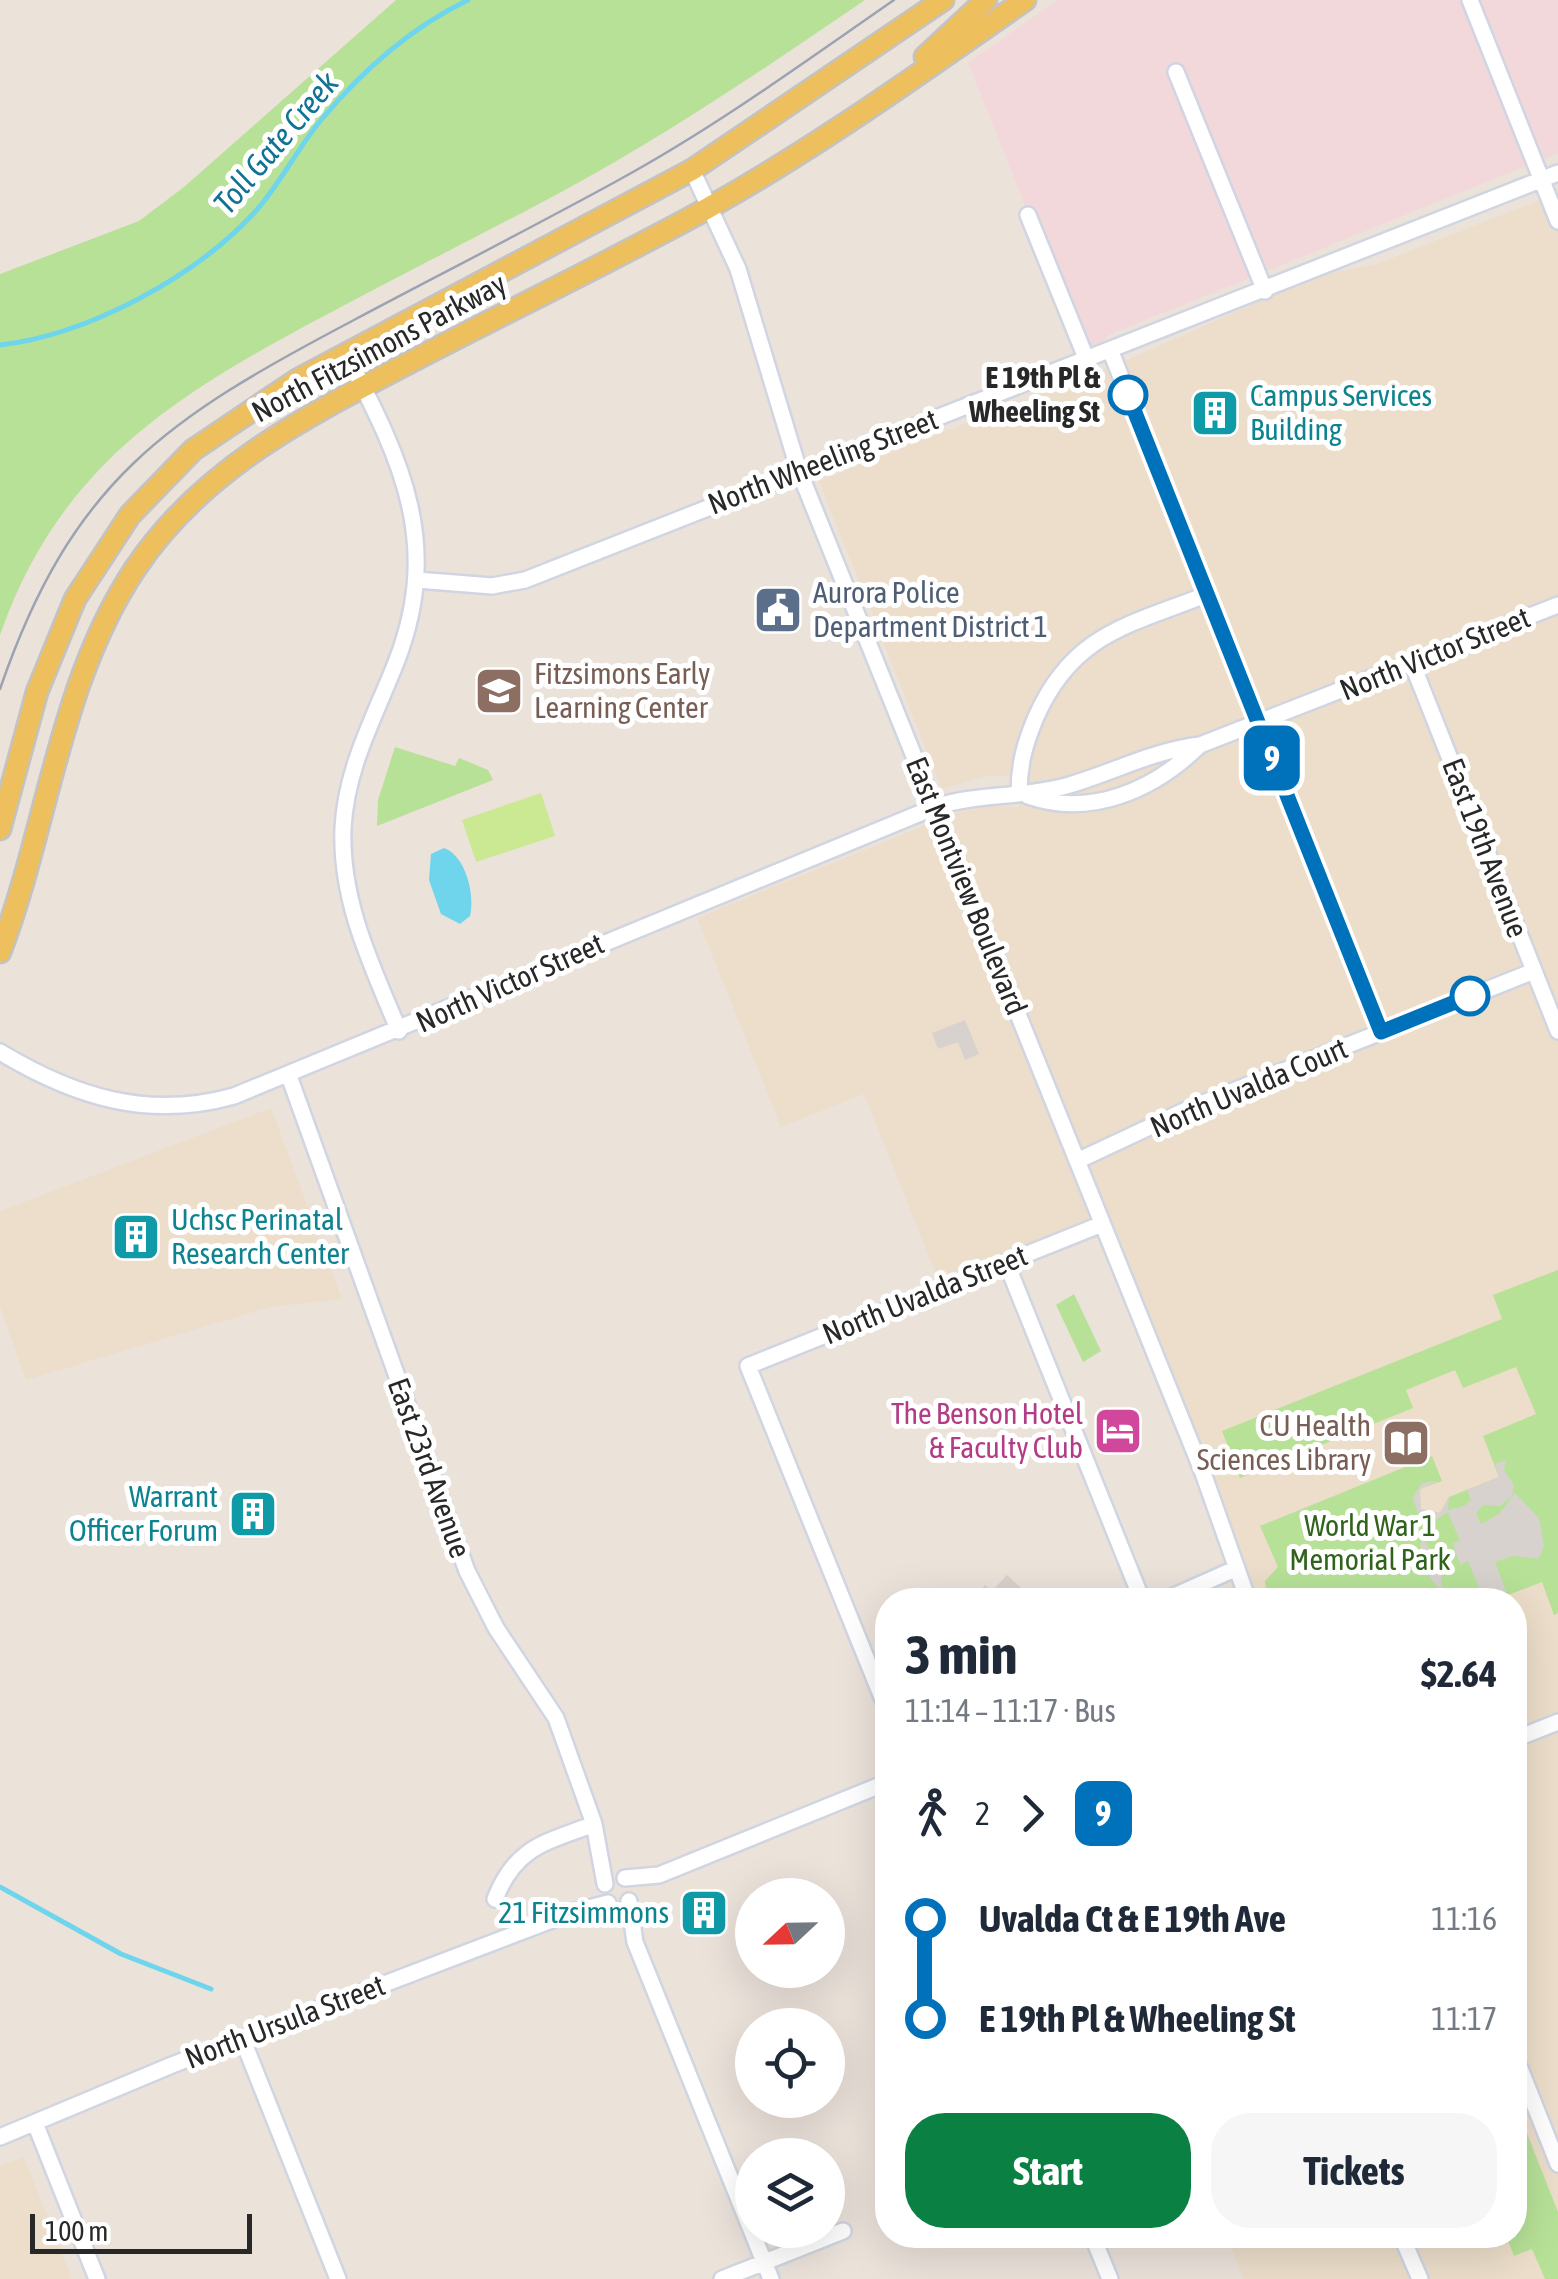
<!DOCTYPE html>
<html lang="en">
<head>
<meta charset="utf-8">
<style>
	:root { --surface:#fff; --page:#f6f6f7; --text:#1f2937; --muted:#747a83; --accent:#0b8043 }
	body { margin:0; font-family:"Asap Condensed",sans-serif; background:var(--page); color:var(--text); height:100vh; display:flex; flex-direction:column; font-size:38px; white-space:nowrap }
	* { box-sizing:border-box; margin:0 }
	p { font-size:32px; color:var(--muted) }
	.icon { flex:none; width:55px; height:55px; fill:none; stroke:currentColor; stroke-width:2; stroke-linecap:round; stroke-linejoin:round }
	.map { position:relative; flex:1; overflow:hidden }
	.drawer { position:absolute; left:875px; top:1588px; width:652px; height:660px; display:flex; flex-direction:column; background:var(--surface); border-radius:40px; box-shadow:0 10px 40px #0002 }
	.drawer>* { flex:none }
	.badge { padding:0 20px; border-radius:15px; font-size:35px; line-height:65px }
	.needle { width:65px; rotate:248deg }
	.tools { position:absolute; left:735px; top:1878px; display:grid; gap:20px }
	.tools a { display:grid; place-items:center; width:110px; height:110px; border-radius:50%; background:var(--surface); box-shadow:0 10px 40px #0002; font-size:50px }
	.scale { position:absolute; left:30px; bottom:25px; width:222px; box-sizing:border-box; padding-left:10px; border:5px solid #282828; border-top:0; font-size:28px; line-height:35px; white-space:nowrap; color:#282828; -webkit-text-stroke:8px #fff; paint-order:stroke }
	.map>.badge { position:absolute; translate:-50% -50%; box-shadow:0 0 0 5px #fff }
	.legs { display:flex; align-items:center; gap:15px; height:110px; padding:0 30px; font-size:32px }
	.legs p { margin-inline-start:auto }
	.head { display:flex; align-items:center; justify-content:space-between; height:170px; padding:0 30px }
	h1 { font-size:55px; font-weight:700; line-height:75px }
	.button { display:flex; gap:20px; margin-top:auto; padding:20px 30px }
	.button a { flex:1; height:115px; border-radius:40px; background:var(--accent); color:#fff; font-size:40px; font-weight:700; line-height:115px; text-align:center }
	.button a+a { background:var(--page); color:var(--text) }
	ul { padding:0 30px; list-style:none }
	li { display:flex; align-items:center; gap:35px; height:100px; font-size:38px }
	li i { display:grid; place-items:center; width:15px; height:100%; margin:0 12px; background:currentColor }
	li i::after { content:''; width:25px; height:25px; margin:-12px; border:8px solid; border-radius:50%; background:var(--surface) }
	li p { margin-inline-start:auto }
	li:first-child i { background:linear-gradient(#0000 50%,currentColor 0) }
	li:last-child i { background:linear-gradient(currentColor 50%,#0000 0) }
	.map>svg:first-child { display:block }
	.education { fill:#ecdeca }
	.medical { fill:#f2d7db }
	.green { fill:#b7e197 }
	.pitch { fill:#cbe893 }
	.plaza { fill:#d7d2cd }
	.water { fill:#6ed5ec }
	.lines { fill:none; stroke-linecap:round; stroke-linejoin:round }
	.stream { stroke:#6ed5ec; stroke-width:5 }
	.minor-casing { stroke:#d0d5e1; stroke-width:20 }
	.major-casing { stroke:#c3c3c3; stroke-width:25 }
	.minor { stroke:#fff; stroke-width:15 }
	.major { stroke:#edbf5d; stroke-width:20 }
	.tram { stroke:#9da2b3; stroke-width:2.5 }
	.line-1-casing { stroke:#fff; stroke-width:22 }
	.line-1 { stroke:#0072bc; stroke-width:15 }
	.stop-1-dot { fill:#fff; stroke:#0072bc; stroke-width:5 }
	.labels { text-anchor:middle; stroke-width:10; stroke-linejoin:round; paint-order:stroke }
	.street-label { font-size:30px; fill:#282828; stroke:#fff }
	.stop-label { font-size:30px; font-weight:bold; fill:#282828; stroke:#fff; text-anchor:end }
	.culture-label { font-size:30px; fill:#0d838f; stroke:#fff; text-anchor:start }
	.service-label { font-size:30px; fill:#4e5e75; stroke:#fff; text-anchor:start }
	.education-label { font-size:30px; fill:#785e54; stroke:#fff; text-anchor:start }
	.hotel-label { font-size:30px; fill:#b23c85; stroke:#fff; text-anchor:end }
	.park-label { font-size:30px; fill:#30631b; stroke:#fff }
	.water-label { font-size:32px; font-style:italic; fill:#107395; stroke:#fff }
</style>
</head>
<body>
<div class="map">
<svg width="1558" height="2279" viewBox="0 0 1558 2279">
	<rect width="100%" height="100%" fill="#ebe2da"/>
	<path class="education" d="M 1558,193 L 1558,2279 L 1244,2279 L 1226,2235 L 1515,2235 L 1515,1600 L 1248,1600 L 1106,1234 L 945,1297 L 864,1094 L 781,1127 L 697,918 L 953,814 L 989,806 L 1019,807 L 1018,775 L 986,776 L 942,789 L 819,481 L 1106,368 L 1199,596 L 1214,590 L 1121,363 L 1316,276 L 1377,264 Z
		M 271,1108 L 342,1299 L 270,1307 L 26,1380 L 0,1307 L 0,1211 Z
		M 24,2157 L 67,2266 L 71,2279 L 0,2279 L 0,2166 Z"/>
	<path class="medical" d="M 1058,0 L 1558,0 L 1558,153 L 1108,335 L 1103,342 L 1083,350 L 968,63 Z"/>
	<path class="green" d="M 396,0 L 865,0 C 767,67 670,133 565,190 C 485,233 404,273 324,316 C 175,395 59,466 0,635 L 0,274 L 139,221 L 184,187 Z
		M 395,747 L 455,766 L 459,758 L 488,770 L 493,780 L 377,826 L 378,800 Z
		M 1558,1270 L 1558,1613 L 1554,1615 L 1542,1582 L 1508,1595 L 1509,1600 L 1267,1600 L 1265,1581 L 1278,1567 L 1260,1526 L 1432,1456 L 1442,1481 L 1420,1489 L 1420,1509 L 1440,1513 L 1449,1497 L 1499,1477 L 1483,1436 L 1536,1414 L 1516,1367 L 1463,1388 L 1455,1370 L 1406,1390 L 1413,1408 L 1240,1478 L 1222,1431 L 1502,1319 L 1493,1295 Z
		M 1074,1294 L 1101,1351 L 1083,1362 L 1056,1305 Z
		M 1515,2103 L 1558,2212 L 1558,2279 L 1545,2279 L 1532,2249 L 1514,2256 L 1507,2238 L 1496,2242 L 1493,2235 L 1515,2235 Z"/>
	<path class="pitch" d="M 541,793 L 555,836 L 476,862 L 462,820 Z"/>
	<path class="plaza" d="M 965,1020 L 979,1054 L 965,1060 L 958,1042 L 938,1049 L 932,1033 Z
		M 1506,1460 L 1504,1470 L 1514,1485 L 1512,1496 L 1500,1506 L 1483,1505 L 1476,1513 L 1481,1524 L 1499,1514 L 1515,1493 L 1539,1518 L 1544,1547 L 1538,1559 L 1513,1556 L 1495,1562 L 1506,1591 L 1490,1595 L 1480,1590 L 1468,1561 L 1461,1565 L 1458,1559 L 1453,1543 L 1460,1541 L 1448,1512 L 1437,1519 L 1425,1518 L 1417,1511 L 1413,1498 L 1421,1484 L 1433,1481 L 1438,1482 L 1420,1489 L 1421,1509 L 1440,1513 L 1449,1497 L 1448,1510 L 1464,1506 L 1471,1500 L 1467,1490 L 1499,1477 L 1495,1464 Z
		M 1421,1538 L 1434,1553 L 1444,1551 L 1452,1558 L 1450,1566 L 1441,1572 L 1442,1592 L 1420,1566 Z
		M 1007,1575 L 1030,1596 L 1027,1600 L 994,1600 L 985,1592 L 972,1600 L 985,1585 L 992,1591 Z"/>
	<path class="water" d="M 444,848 C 466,856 475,895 470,916 L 460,924 L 441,914 L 429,880 L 431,854 Z"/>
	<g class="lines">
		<path class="stream" d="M 0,345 C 87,335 194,278 254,213 C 279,186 297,149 321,120 C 362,71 410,28 468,0
			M 0,1887 L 121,1954 L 211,1989"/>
		<g class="minor-casing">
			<path id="minor" d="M 1470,0 L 1558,221
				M 1176,72 L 1265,291
				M 692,170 L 738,269 L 799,471 L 1203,1473 L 1248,1600
				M 1028,215 L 1086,358
				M 1111,352 L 1381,1032
				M 346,354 C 403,463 444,547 393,670 C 372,722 346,770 343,828 C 340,901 372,966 399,1031
				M 417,580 L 492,586 L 525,580 L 1558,173
				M 1412,663 L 1558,1031
				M 1019,793 C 1019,764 1025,743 1036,717 C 1073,633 1130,625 1208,594
				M 1028,796 C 1091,818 1154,790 1200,745
				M 0,1052 C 75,1097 148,1120 234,1096 L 935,807 C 978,793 1022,798 1066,786 C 1112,773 1151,751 1200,745 L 1558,605
				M 289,1076 L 467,1571 L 496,1628 L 556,1718 L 594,1824 L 605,1884
				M 1077,1161 L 1188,1109 L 1534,971
				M 1006,1262 L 1142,1600
				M 1165,1600 L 1237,1568
				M 888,1712 L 748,1366 L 1102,1224
				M 1515,1739 L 1558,1722
				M 625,1878 L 659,1875 L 888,1782
				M 495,1899 C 516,1846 545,1843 594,1824
				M 629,1901 L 635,1942 L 771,2279
				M 242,2038 L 338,2279
				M 1515,2056 L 1558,2164
				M 35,2123 L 97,2279
				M 0,2137 L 172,2065 L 573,1912 L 608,1903
				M 1092,2235 L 1110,2279
				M 1401,2235 L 1420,2279
				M 722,2279 L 843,2231"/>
		</g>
		<g class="major-casing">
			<path id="major" d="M 925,57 L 986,0
				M 0,829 L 37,692 L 75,599 L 130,515 L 193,450 L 297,380 L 692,170 L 943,0
				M 0,952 C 48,826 59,683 135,569 C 204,465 315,412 422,356 C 511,310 601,266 690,218 C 806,155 916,76 1025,0"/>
		</g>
		<use href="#minor" class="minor"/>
		<use href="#major" class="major"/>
		<path class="tram" d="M 0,689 C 72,480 166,419 354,320 C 441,274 529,229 615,182 C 713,129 803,63 894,0"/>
	</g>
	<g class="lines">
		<g class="line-1-casing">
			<path id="line-1" d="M 1128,395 L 1381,1032 L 1470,996"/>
		</g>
		<use href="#line-1" class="line-1"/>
	</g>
	<defs>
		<g id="building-square" transform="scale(2.5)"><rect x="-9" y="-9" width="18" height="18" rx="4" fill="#0f9aa8" stroke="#fff"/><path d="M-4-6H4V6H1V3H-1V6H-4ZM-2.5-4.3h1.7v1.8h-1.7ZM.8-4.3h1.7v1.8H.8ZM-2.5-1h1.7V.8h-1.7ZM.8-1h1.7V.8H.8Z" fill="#fff"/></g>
		<g id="civic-square" transform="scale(2.5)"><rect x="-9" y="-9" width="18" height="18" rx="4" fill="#5c6f8a" stroke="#fff"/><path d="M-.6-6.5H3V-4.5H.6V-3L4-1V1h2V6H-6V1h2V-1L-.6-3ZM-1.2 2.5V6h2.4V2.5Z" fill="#fff"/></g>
		<g id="school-square" transform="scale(2.5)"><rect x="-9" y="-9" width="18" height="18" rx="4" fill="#8d6e63" stroke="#fff"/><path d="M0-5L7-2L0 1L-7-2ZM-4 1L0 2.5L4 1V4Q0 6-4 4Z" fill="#fff"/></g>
		<g id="hotel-square" transform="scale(2.5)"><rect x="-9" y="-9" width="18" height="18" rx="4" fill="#d1479c" stroke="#fff"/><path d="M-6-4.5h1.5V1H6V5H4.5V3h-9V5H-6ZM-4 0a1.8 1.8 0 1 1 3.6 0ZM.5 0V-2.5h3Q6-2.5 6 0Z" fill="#fff"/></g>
		<g id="library-square" transform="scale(2.5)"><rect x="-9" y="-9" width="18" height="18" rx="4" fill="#8d6e63" stroke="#fff"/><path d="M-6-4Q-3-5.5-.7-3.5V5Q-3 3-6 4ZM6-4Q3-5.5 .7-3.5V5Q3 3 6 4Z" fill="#fff"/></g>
	</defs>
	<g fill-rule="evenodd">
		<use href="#building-square" x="1215" y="413"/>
		<use href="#civic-square" x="778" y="610"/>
		<use href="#school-square" x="499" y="691"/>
		<use href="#building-square" x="136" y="1237"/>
		<use href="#hotel-square" x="1118" y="1431"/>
		<use href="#library-square" x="1406" y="1443"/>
		<use href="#building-square" x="253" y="1514"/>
		<use href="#building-square" x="704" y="1913"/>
	</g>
	<g class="stop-1-dot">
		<circle cx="1128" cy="395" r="18"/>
		<circle cx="1470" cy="996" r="18"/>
	</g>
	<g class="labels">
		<g class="street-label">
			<text transform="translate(379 348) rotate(-28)" y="10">North Fitzsimons Parkway</text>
			<text transform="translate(823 462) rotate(-21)" y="10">North Wheeling Street</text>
			<text transform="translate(1435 654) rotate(-22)" y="10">North Victor Street</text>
			<text transform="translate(1485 848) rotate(69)" y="10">East 19th Avenue</text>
			<text transform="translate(966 886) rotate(68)" y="10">East Montview Boulevard</text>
			<text transform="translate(510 983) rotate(-24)" y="10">North Victor Street</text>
			<text transform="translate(1249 1088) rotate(-23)" y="10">North Uvalda Court</text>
			<text transform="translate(925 1295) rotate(-22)" y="10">North Uvalda Street</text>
			<text transform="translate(429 1468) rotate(70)" y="10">East 23rd Avenue</text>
			<text transform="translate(285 2022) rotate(-21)" y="10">North Ursula Street</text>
		</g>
		<g class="stop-label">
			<text x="1100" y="388">E 19th Pl &amp;<tspan x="1100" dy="34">Wheeling St</tspan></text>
		</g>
		<g class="culture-label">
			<text x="1250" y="406">Campus Services<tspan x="1250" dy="34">Building</tspan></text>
			<text x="171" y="1230">Uchsc Perinatal<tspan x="171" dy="34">Research Center</tspan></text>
			<text x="218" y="1507" text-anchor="end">Warrant<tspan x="218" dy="34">Officer Forum</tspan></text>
			<text x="669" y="1923" text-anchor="end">21 Fitzsimmons</text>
		</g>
		<g class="service-label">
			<text x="813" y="603">Aurora Police<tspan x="813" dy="34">Department District 1</tspan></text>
		</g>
		<g class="education-label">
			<text x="534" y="684">Fitzsimons Early<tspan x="534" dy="34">Learning Center</tspan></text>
			<text x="1371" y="1436" text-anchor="end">CU Health<tspan x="1371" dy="34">Sciences Library</tspan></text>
		</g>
		<g class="hotel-label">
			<text x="1083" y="1424">The Benson Hotel<tspan x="1083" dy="34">&amp; Faculty Club</tspan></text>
		</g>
		<g class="park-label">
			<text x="1370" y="1536">World War 1<tspan x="1370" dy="34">Memorial Park</tspan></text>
		</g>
		<g class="water-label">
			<text transform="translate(276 143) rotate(-50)" y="11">Toll Gate Creek</text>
		</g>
	</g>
</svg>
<div class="tools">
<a><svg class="needle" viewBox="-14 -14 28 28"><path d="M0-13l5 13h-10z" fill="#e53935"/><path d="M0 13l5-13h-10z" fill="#747a83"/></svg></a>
<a><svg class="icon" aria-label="locate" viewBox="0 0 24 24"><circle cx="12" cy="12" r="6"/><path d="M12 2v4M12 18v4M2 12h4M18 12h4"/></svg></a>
<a><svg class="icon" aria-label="layers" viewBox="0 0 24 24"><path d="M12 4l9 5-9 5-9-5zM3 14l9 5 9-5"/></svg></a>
</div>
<div class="scale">100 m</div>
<b class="badge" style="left:1272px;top:758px;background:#0072bc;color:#fff">9</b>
<section class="drawer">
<div class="head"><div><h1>3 min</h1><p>11:14 – 11:17 · Bus</p></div><b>$2.64</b></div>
<div class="legs"><svg class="icon" aria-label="walk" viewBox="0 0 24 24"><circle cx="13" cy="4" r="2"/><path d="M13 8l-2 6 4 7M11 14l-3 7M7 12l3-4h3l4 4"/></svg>2<svg class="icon" aria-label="forward" viewBox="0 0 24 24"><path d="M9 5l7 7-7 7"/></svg><b class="badge" style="background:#0072bc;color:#fff">9</b></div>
<ul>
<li><i style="color:#0072bc"></i><b>Uvalda Ct &amp; E 19th Ave</b><p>11:16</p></li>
<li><i style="color:#0072bc"></i><b>E 19th Pl &amp; Wheeling St</b><p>11:17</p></li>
</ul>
<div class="button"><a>Start</a><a>Tickets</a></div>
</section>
</div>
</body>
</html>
